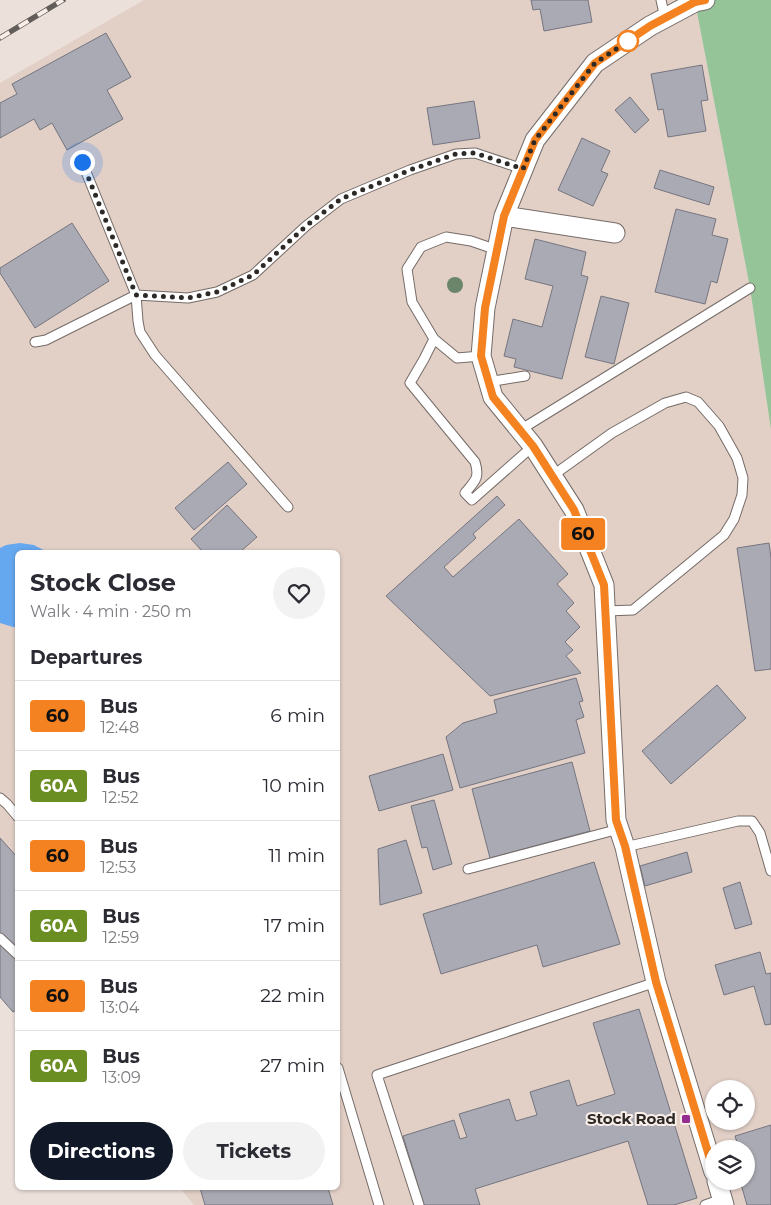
<!DOCTYPE html>
<html lang="en">
<head>
<meta charset="utf-8">
<style>
	:root { --surface:#fff; --page:#f2f2f3; --text:#2b2b33; --muted:#7c7c81; --line:#e1e1e2; --accent:#111827 }
	body { margin:0; font-family:Montserrat,sans-serif; background:var(--page); color:var(--text); height:100vh; display:flex; flex-direction:column; font-size:19px; white-space:nowrap }
	* { box-sizing:border-box; margin:0 }
	p { font-size:16px; color:var(--muted) }
	.icon { flex:none; width:28px; height:28px; fill:none; stroke:currentColor; stroke-width:2; stroke-linecap:round; stroke-linejoin:round }
	.map { position:relative; flex:1; overflow:hidden }
	.drawer { position:absolute; left:15px; top:550px; width:325px; height:640px; display:flex; flex-direction:column; background:var(--surface); border-radius:8px; box-shadow:0 1px 4px #0004 }
	.drawer>* { flex:none }
	.badge { padding:0 10px; border-radius:4px; font-size:18px; line-height:32px }
	.buttons { position:absolute; left:705px; top:1080px; display:grid; gap:10px }
	.buttons a { display:grid; place-items:center; width:50px; height:50px; border-radius:50%; background:var(--surface); box-shadow:0 1px 4px #0004; font-size:25px }
	.you { position:absolute; width:25px; height:25px; margin:-12px; border:4px solid #fff; border-radius:50%; background:#1a73e8; box-shadow:0 0 0 8px #1a73e833 }
	.map>.badge { position:absolute; translate:-50% -50%; box-shadow:0 0 0 2px #fff }
	h2 { padding:0 15px; font-size:19px; line-height:45px }
	.round { display:grid; place-items:center; flex:none; width:52px; height:52px; border-radius:26px; background:var(--page) }
	.summary { display:flex; align-items:center; justify-content:space-between; height:85px; padding:0 15px }
	h1 { font-size:24px; font-weight:700; line-height:38px }
	.cta { display:flex; gap:10px; margin-top:auto; padding:10px 15px }
	.cta a { flex:1; height:58px; border-radius:30px; background:var(--accent); color:#fff; font-size:20px; font-weight:700; line-height:58px; text-align:center }
	.cta a+a { background:var(--page); color:var(--text) }
	ul { padding:0; list-style:none }
	li { display:flex; align-items:center; gap:15px; height:70px; padding:0 15px; border-top:1px solid var(--line) }
	li div { flex:1 }
	li b { display:block; font-size:19px }
	li em { font-style:normal }
	li .badge { min-width:55px; font-weight:700; text-align:center }
	.map>svg:first-child { display:block }
	.built { fill:#e2d0c7; fill-rule:evenodd }
	.green { fill:#96c499 }
	.water { fill:#65a8ef }
	.building { fill:#aaaab4; stroke:#75757f }
	.lines { fill:none; stroke-linecap:round; stroke-linejoin:round }
	.lane-casing { stroke:#756b67; stroke-width:11 }
	.street-casing { stroke:#756b67; stroke-width:21 }
	.lane { stroke:#fff; stroke-width:9 }
	.street { stroke:#fff; stroke-width:19 }
	.rail-casing { stroke:#635d5a; stroke-width:5.5 }
	.rail { stroke:#f9eee8; stroke-width:4; stroke-dasharray:11; stroke-linecap:butt }
	.tree { fill:#6a856a }
	.line-casing { stroke:#fff; stroke-width:11 }
	.line { stroke:#f58220; stroke-width:8 }
	.walk { stroke:#2d2927; stroke-width:5; stroke-dasharray:0 9 }
	.stop-dot { fill:#fff; stroke:#f58220; stroke-width:2.5 }
	.poi-dot { fill:#952d91; stroke:#f9eee8; stroke-width:2 }
	.labels { text-anchor:middle; stroke-width:4; stroke-linejoin:round; paint-order:stroke }
	.poi-label { font-size:15px; font-weight:bold; fill:#2d2927; stroke:#f9eee8; text-anchor:end }
</style>
</head>
<body>
<div class="map">
<svg width="771" height="1205" viewBox="0 0 771 1205">
	<rect width="100%" height="100%" fill="#ece0db"/>
	<path class="built" d="M 144,0 L 702,0 L 695,2 L 750,288 L 771,430 L 771,1205 L 194,1205 L 180,1188 L 338,1188 L 338,552 L 18,552 L 17,999 L 0,981 L 0,83 ZM 714,1089 L 746,1089 L 746,1121 L 714,1121 ZM 714,1149 L 746,1149 L 746,1181 L 714,1181 Z"/>
	<path class="green" d="M 705,0 L 771,0 L 771,430 L 750,288 L 695,2 Z"/>
	<path class="water" d="M 20,543 L 34,545 L 47,552 L 18,552 L 17,627 L 13,627 L 0,623 L 0,548 L 6,545 Z"/>
	<path class="building" d="M 531,0 L 588,0 L 592,22 L 544,31 L 540,9 L 533,10 Z
		M 106,33 L 131,77 L 107,90 L 123,119 L 67,150 L 52,123 L 40,130 L 34,119 L 0,138 L 0,103 L 17,94 L 12,84 Z
		M 702,65 L 708,100 L 701,101 L 706,131 L 668,137 L 663,109 L 658,110 L 651,74 Z
		M 630,97 L 649,120 L 635,133 L 615,110 Z
		M 474,101 L 480,138 L 433,145 L 427,108 Z
		M 582,138 L 610,151 L 601,171 L 608,174 L 593,206 L 558,190 Z
		M 660,170 L 714,187 L 709,205 L 654,188 Z
		M 676,209 L 716,219 L 712,235 L 728,239 L 717,283 L 711,281 L 705,304 L 655,292 Z
		M 72,223 L 109,281 L 35,328 L 0,273 L 0,268 Z
		M 535,239 L 586,252 L 581,275 L 588,277 L 562,379 L 514,367 L 516,359 L 504,356 L 513,319 L 542,327 L 553,286 L 525,279 Z
		M 601,296 L 629,303 L 614,364 L 585,357 Z
		M 228,462 L 247,484 L 194,530 L 175,508 Z
		M 497,496 L 505,505 L 473,534 L 476,538 L 444,567 L 453,577 L 519,519 L 568,574 L 557,584 L 574,603 L 566,611 L 580,627 L 565,642 L 573,650 L 566,656 L 581,673 L 490,696 L 386,596 Z
		M 227,505 L 257,537 L 240,552 L 203,552 L 191,539 Z
		M 769,543 L 771,558 L 771,669 L 755,671 L 737,548 Z
		M 576,678 L 583,701 L 579,702 L 584,717 L 576,720 L 585,753 L 460,788 L 446,737 L 463,723 L 497,713 L 494,700 Z
		M 717,685 L 746,718 L 671,784 L 642,751 Z
		M 443,754 L 453,790 L 379,811 L 369,776 Z
		M 572,762 L 590,831 L 490,858 L 472,789 Z
		M 434,800 L 452,864 L 433,870 L 427,847 L 422,848 L 411,806 Z
		M 0,838 L 18,858 L 18,1009 L 13,1012 L 0,997 Z
		M 406,840 L 422,893 L 380,905 L 378,849 Z
		M 687,852 L 692,872 L 645,886 L 640,866 Z
		M 594,862 L 620,944 L 543,967 L 537,945 L 441,974 L 423,914 Z
		M 740,882 L 752,924 L 735,929 L 723,888 Z
		M 760,952 L 766,974 L 771,973 L 771,1024 L 765,1025 L 754,986 L 724,995 L 715,965 Z
		M 639,1009 L 697,1198 L 674,1205 L 648,1205 L 628,1141 L 475,1189 L 480,1205 L 424,1205 L 403,1136 L 454,1120 L 460,1139 L 467,1137 L 459,1114 L 509,1099 L 516,1121 L 537,1115 L 530,1092 L 569,1080 L 577,1106 L 615,1094 L 593,1023 Z
		M 771,1125 L 771,1205 L 747,1205 L 740,1181 L 746,1181 L 746,1177 L 748,1176 L 746,1171 L 746,1149 L 739,1149 L 735,1136 Z
		M 200,1188 L 328,1188 L 333,1205 L 205,1205 Z"/>
	<g class="lines">
		<g class="lane-casing">
			<path id="lane" d="M 661,0 L 665,18
				M 82,162 L 136,295 L 188,298 L 217,292 L 253,275 L 306,226 L 341,199 L 410,170 L 456,154 L 475,153 L 523,169
				M 434,339 L 424,359 L 410,383 L 475,462 C 480,478 475,481 465,493 L 472,500 L 533,446
				M 35,342 L 46,340 L 136,295 L 138,321 L 140,332 L 155,355 L 288,507
				M 481,356 L 457,358 L 434,339 L 412,302 L 407,269 L 421,247 L 446,237 L 471,241 L 497,250
				M 488,382 L 525,376
				M 520,430 L 750,288
				M 552,476 L 612,433 L 665,403 L 686,397 L 698,402 L 719,426 L 737,458 L 743,478 L 742,495 L 734,519 L 724,535 L 633,610 L 606,611
				M 0,798 L 7,804 L 18,817
				M 625,847 L 738,821 L 752,821 L 760,833 L 771,871
				M 468,869 L 619,829
				M 0,938 L 18,955
				M 338,1068 L 379,1205
				M 419,1205 L 377,1075 L 656,982
				M 705,1205 L 722,1199"/>
		</g>
		<g class="street-casing">
			<path id="street" d="M 705,0 L 695,2 L 650,26 L 595,63 L 535,140 L 504,216 L 485,308 L 481,356 L 493,397 L 533,446 L 574,510 L 604,585 L 616,820 L 625,847 L 656,982 L 714,1172
				M 504,216 L 615,233
				M 717,1181 L 724,1205"/>
		</g>
		<use href="#lane" class="lane"/>
		<use href="#street" class="street"/>
		<g class="rail-casing">
			<path id="rail" d="M 0,38 L 63,0"/>
		</g>
		<use href="#rail" class="rail"/>
	</g>
	<circle class="tree" cx="455" cy="285" r="8"/>
	<g class="lines">
		<g class="line-casing">
			<path id="line" d="M 705,0 L 695,2 L 650,26 L 595,63 L 535,140 L 504,216 L 485,308 L 481,356 L 493,397 L 533,446 L 574,510 L 604,585 L 616,820 L 625,846 L 656,982 L 714,1172"/>
		</g>
		<use href="#line" class="line"/>
		<path class="walk" d="M 82,162 L 136,295 L 188,298 L 217,292 L 253,275 L 306,226 L 341,199 L 410,170 L 456,154 L 475,153 L 523,169 L 535,140 L 595,63 L 628,41"/>
	</g>
	<circle class="stop-dot" cx="628" cy="41" r="10"/>
	<rect class="poi-dot" x="681" y="1114" width="10" height="10" rx="2.5"/>
	<g class="labels">
		<g class="poi-label">
			<text x="676" y="1124">Stock Road</text>
		</g>
	</g>
</svg>
<div class="buttons">
<a><svg class="icon" aria-label="locate" viewBox="0 0 24 24"><circle cx="12" cy="12" r="6"/><path d="M12 2v4M12 18v4M2 12h4M18 12h4"/></svg></a>
<a><svg class="icon" aria-label="layers" viewBox="0 0 24 24"><path d="M12 4l9 5-9 5-9-5zM3 14l9 5 9-5"/></svg></a>
</div>
<div class="you" style="left:82px;top:162px"></div>
<b class="badge" style="left:583px;top:534px;background:#f58220;color:#111">60</b>
<section class="drawer">
<div class="summary"><div><h1>Stock Close</h1><p>Walk · 4 min · 250 m</p></div><a class="round"><svg class="icon" aria-label="heart" viewBox="0 0 24 24"><path d="M12 20l-8-8c-3-5 5-10 8-4 3-6 11-1 8 4z"/></svg></a></div>
<h2>Departures</h2>
<ul>
<li><span class="badge" style="background:#f58220;color:#111">60</span><div><b>Bus</b><p>12:48</p></div><em>6 min</em></li>
<li><span class="badge" style="background:#6b8e23;color:#fff">60A</span><div><b>Bus</b><p>12:52</p></div><em>10 min</em></li>
<li><span class="badge" style="background:#f58220;color:#111">60</span><div><b>Bus</b><p>12:53</p></div><em>11 min</em></li>
<li><span class="badge" style="background:#6b8e23;color:#fff">60A</span><div><b>Bus</b><p>12:59</p></div><em>17 min</em></li>
<li><span class="badge" style="background:#f58220;color:#111">60</span><div><b>Bus</b><p>13:04</p></div><em>22 min</em></li>
<li><span class="badge" style="background:#6b8e23;color:#fff">60A</span><div><b>Bus</b><p>13:09</p></div><em>27 min</em></li>
</ul>
<div class="cta"><a>Directions</a><a>Tickets</a></div>
</section>
</div>
</body>
</html>
